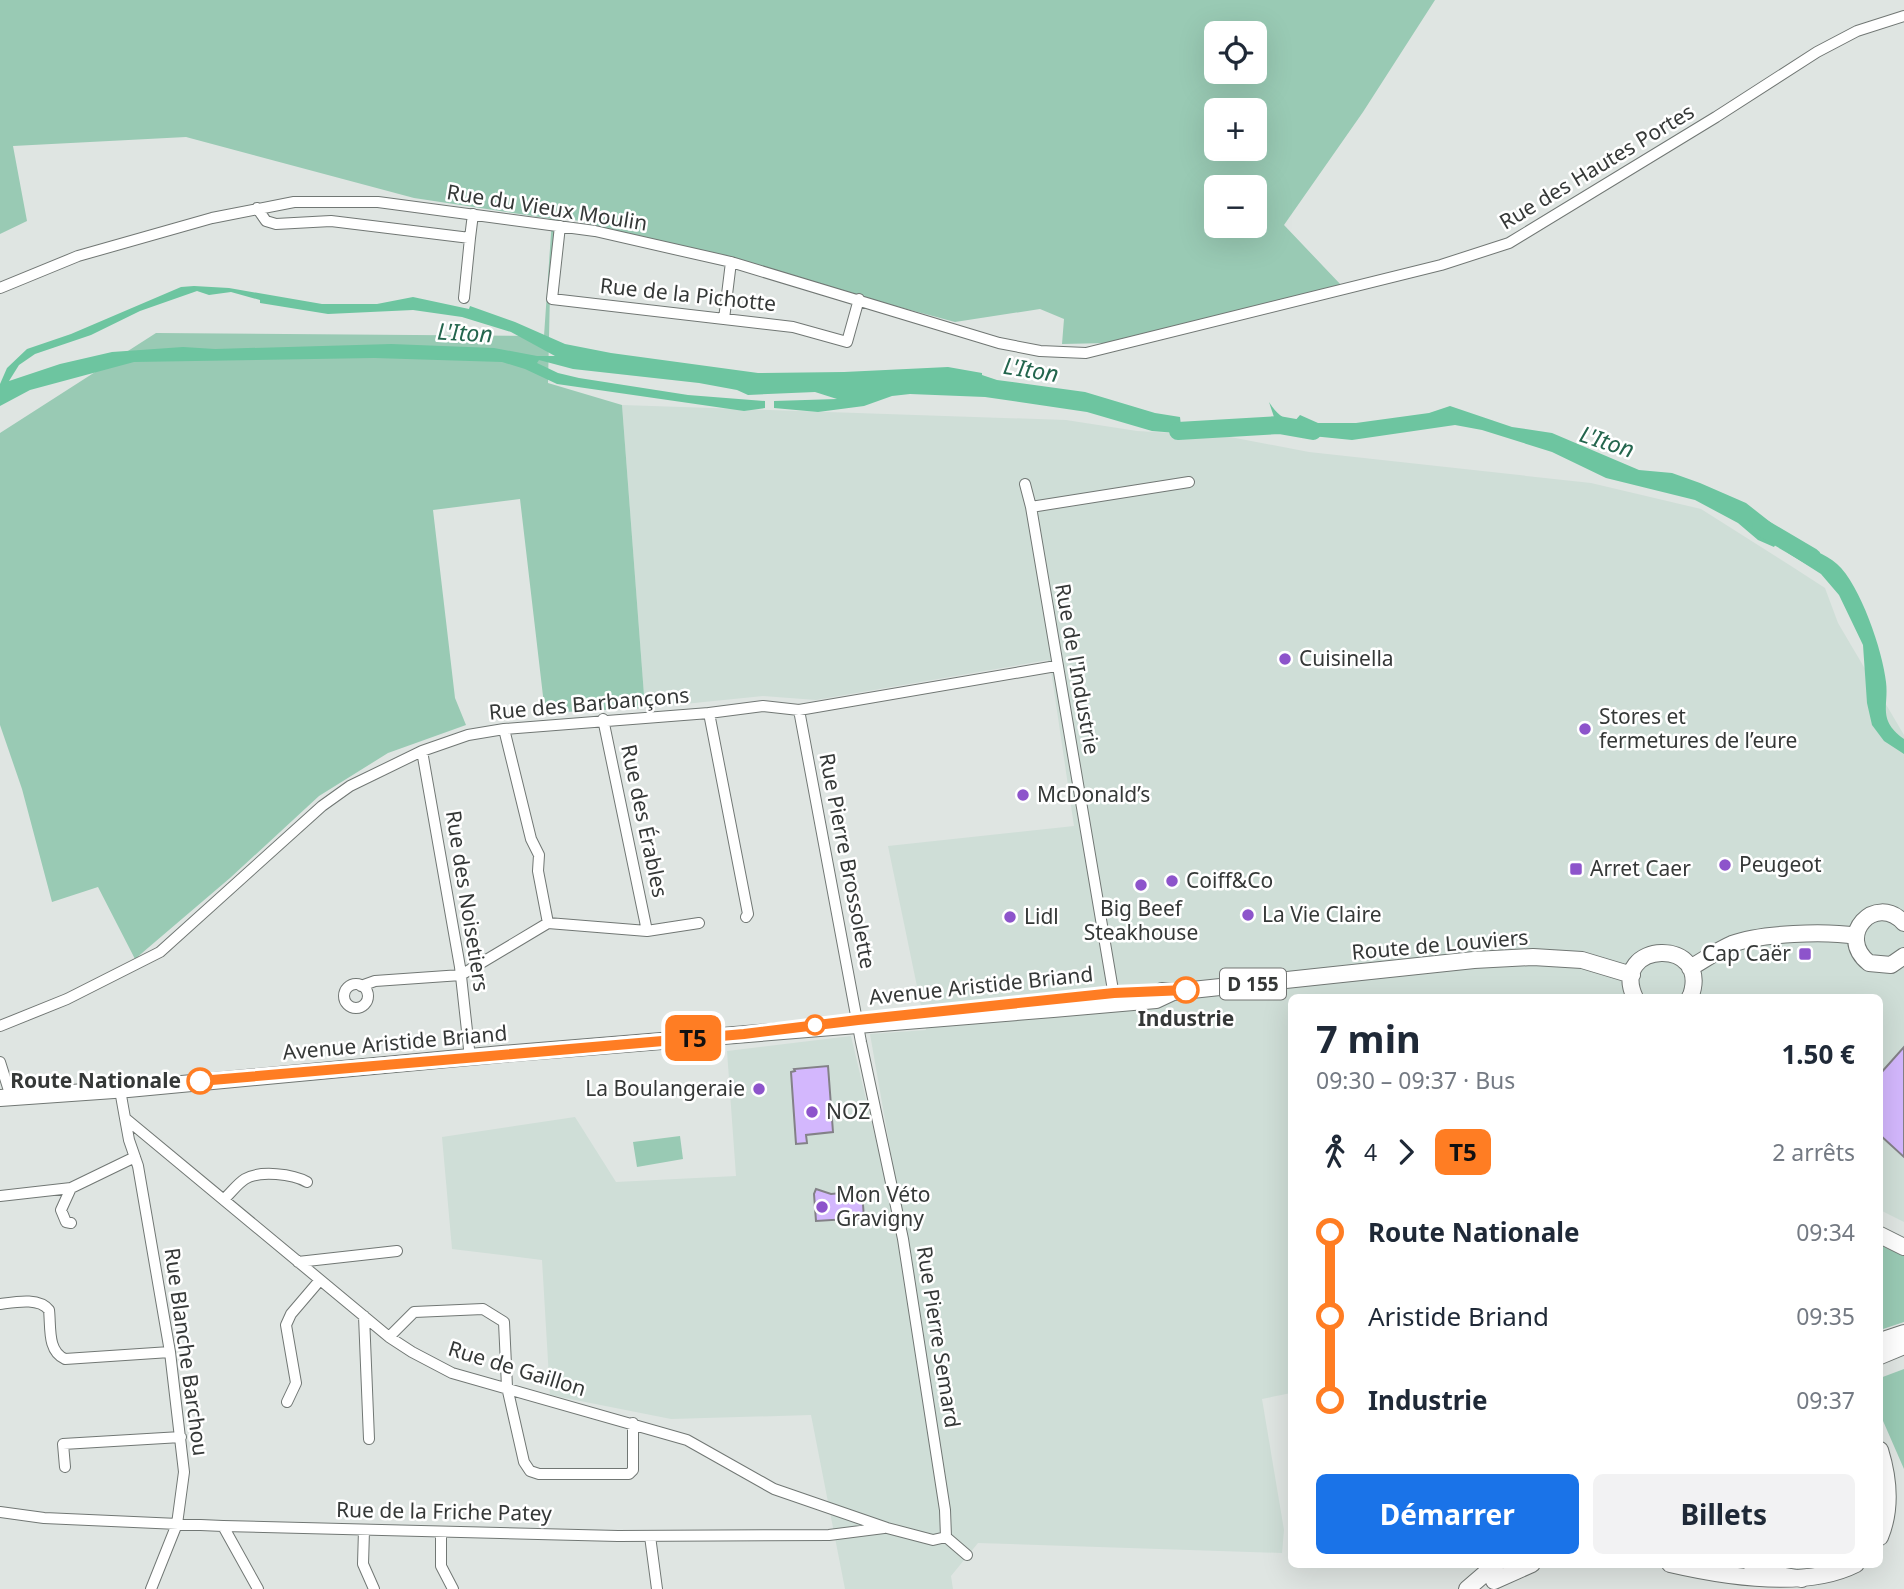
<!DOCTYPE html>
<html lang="fr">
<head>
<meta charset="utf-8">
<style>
	:root { --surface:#fff; --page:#f2f2f3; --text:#1f2937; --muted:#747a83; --accent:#1a73e8 }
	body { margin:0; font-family:"Noto Sans",sans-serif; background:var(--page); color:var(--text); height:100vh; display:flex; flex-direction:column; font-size:26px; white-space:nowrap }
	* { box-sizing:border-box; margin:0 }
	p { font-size:23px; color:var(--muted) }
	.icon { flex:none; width:38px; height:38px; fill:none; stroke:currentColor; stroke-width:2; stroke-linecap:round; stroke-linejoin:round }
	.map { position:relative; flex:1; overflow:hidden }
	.side { position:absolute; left:1288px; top:994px; width:595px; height:574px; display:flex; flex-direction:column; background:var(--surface); border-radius:10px; box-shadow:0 7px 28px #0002 }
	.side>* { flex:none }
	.badge { padding:0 14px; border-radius:10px; font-size:24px; line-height:46px }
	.fabs { position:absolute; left:1204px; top:21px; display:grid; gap:14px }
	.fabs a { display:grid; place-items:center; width:63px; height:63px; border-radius:10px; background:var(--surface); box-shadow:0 7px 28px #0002; font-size:35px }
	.map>.badge { position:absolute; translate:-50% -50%; box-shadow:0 0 0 4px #fff }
	.legs { display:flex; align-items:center; gap:10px; height:77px; padding:0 28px; font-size:23px }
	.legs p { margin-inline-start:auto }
	.headline { display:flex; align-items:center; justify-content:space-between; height:119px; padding:0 28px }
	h1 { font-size:38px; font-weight:700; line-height:52px }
	.button { display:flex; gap:14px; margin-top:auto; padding:14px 28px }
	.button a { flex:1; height:80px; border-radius:10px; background:var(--accent); color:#fff; font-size:28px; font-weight:700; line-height:80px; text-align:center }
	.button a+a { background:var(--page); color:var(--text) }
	ul { padding:0 28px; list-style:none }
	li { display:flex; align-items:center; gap:24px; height:84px; font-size:26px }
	li i { display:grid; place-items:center; width:10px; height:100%; margin:0 9px; background:currentColor }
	li i::after { content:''; width:18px; height:18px; margin:-9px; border:5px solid; border-radius:50%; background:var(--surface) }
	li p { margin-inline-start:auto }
	li:first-child i { background:linear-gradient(#0000 50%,currentColor 0) }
	li:last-child i { background:linear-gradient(currentColor 50%,#0000 0) }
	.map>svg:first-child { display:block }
	.built { fill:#cfded7 }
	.green { fill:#99cab4; fill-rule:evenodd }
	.water { fill:#6dc5a0; fill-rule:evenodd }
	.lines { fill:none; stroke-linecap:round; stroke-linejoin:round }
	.river { stroke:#6dc5a0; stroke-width:18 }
	.building { fill:#d3b7fd; stroke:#838187; stroke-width:2 }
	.minor-casing { stroke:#717774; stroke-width:12 }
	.primary-casing { stroke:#717774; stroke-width:18 }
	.trunk-casing { stroke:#717774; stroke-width:18 }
	.minor { stroke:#fff; stroke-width:10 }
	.primary { stroke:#fff; stroke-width:16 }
	.trunk { stroke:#fff; stroke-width:16 }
	.line-1-casing { stroke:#fff; stroke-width:16 }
	.line-1 { stroke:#ff7d23; stroke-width:10 }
	.poi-dot { fill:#8d54cb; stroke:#fff; stroke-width:2.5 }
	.stop-1-dot { fill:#fff; stroke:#ff7d23; stroke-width:3.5 }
	.labels { text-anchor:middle; stroke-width:5; stroke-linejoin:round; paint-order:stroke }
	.shield { fill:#fff; stroke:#727473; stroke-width:2 }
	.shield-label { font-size:19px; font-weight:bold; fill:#353837 }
	.street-label { font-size:21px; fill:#353837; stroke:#fff }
	.poi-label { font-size:21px; fill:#353837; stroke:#fff; text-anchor:start }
	.stop-label { font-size:21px; font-weight:bold; fill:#353837; stroke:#fff }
	.water-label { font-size:23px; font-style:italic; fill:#23654d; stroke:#fff }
</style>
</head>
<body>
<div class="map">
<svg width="1904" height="1589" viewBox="0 0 1904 1589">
	<rect width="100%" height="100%" fill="#dfe5e2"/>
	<path class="built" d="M 622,405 L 1066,420 L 1137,431 L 1225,436 L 1309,452 L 1591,483 L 1701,509 L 1791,566 L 1825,588 L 1838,623 L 1904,735 L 1904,1222 L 1880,1210 L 1880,998 L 1292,998 L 1291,1393 L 1262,1399 L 1284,1530 L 1282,1553 L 978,1543 L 951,1576 L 953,1589 L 845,1589 L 811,1415 L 671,1419 L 550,1395 L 542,1260 L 452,1249 L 442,1137 L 575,1117 L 616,1182 L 736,1176 L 727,1051 L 851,1036 L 881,1162 L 892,1160 L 870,1034 L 926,1030 L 888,846 L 1074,826 L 1052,677 L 1048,660 L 816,700 L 763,696 L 645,708 Z"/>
	<path class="green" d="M 0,0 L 1435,0 L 1363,112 L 1284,225 L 1342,286 L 1109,343 L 1062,344 L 1064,319 L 1040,309 L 955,322 L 560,216 L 550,292 L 548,383 L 622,405 L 645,708 L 545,713 L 520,499 L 433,510 L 455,698 L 466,725 L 388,753 L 319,796 L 230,878 L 135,959 L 98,887 L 52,902 L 22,789 L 0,725 L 0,433 L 156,333 L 544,336 L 552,219 L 414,198 L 186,137 L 13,146 L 27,221 L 0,234 ZM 1216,33 L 1255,33 L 1255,72 L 1216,72 ZM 1216,110 L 1255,110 L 1255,149 L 1216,149 ZM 1216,187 L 1255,187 L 1255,226 L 1216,226 Z
		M 680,1136 L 683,1159 L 637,1167 L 633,1142 Z
		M 1880,1245 L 1904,1256 L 1904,1322 L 1880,1330 Z
		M 1904,1369 L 1904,1469 L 1880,1414 L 1880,1378 Z"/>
	<path class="water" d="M 194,286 L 229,288 L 322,304 L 377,304 L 413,297 L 469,309 L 470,306 L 515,322 L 565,344 L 611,353 L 758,373 L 844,372 L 948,367 L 982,373 L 982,375 L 997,380 L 1085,392 L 1155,413 L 1180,417 L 1181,426 L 1201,427 L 1201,435 L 1152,431 L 1087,412 L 985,397 L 910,394 L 892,396 L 864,406 L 818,412 L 774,408 L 774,401 L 837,399 L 815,392 L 748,395 L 737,390 L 699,383 L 573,369 L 539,360 L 537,363 L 558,373 L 579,378 L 688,395 L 765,401 L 765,408 L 744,411 L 557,384 L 525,369 L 502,362 L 374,358 L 134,362 L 30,390 L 0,406 L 0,384 L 7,368 L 27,349 L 71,334 L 181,287 ZM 197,291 L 209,295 L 231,292 L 260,300 L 260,303 L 328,314 L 413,310 L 462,317 L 511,332 L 555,356 L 537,356 L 494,348 L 391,344 L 215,349 L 183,347 L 112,352 L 60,364 L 9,381 L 19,365 L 35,354 L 91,335 L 140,311 Z
		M 1269,402 C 1275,412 1282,419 1294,422 L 1300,415 L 1318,423 L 1356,423 L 1429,413 L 1450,406 L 1512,427 L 1552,433 L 1639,470 L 1672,473 L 1700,483 L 1746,503 L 1783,532 L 1774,547 L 1758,540 L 1738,523 L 1695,500 L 1606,478 L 1552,452 L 1482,430 L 1455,425 L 1352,440 L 1292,434 L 1290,426 L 1279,432 Z
		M 1794,542 C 1808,549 1825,553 1837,564 C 1860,584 1883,652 1886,682 C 1889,706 1877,720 1904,739 L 1904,754 L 1884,741 L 1872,725 L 1867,703 L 1863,645 L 1839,595 L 1821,574 L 1788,553 Z"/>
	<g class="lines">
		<path class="river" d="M 1178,431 L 1279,425 L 1313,431
			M 1761,527 L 1812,557"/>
	</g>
	<path class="building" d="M 1904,1047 L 1904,1157 L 1880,1135 L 1880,1074 Z
		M 828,1066 L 833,1132 L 806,1135 L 807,1143 L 796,1144 L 791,1072 L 795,1071 L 794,1069 Z
		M 816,1189 L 831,1194 L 862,1191 L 864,1218 L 816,1221 L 814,1194 Z"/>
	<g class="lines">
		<g class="minor-casing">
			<path id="minor" d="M 257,208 L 266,221 L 276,224 L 331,221 L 470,238 L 473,214
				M 560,226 L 552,299 L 793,327 L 847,342 L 859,299
				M 0,288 L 78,256 L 212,218 L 294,202 L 378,202 L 595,231 L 731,262 L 999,343 L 1040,351 L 1086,353 L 1441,265 L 1509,243 L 1716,117 L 1817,52 L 1857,31 L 1904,16
				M 464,298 L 470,238
				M 724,319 L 731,262
				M 1025,484 L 1031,507
				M 799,710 L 861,1042 L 903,1239 L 945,1510 L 946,1537
				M 709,713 L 748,914 L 746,917
				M 603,719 L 647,931
				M 504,729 L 531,839 L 539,855 L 538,871 L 548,923
				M 422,751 L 460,967 L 470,1058
				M344 996a12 12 0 1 1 24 0a12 12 0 1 1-24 0Z
				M 361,986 L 375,981 L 461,975 L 548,923 L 647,931 L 699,923
				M 1115,1002 L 1031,507 L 1189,482
				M 0,1026 L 67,999 L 160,952 L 322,806 L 350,786 L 422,751 L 468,735 L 504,729 L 709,713 L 763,706 L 799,710 L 1056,666
				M 0,1062 L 11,1097
				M 120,1090 L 125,1118 L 389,1337 L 412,1352 L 452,1373 L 687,1440 L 774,1489 L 887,1528 L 933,1540 L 946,1537
				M 125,1118 L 129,1140 L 138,1166 L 170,1352 L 184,1472 L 177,1524 L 151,1589
				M 71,1188 L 61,1210 L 66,1222 L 71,1223
				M 0,1196 L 71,1188 L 135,1157
				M 224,1199 C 231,1193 237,1184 245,1179 C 260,1170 293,1174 307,1182
				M 298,1262 L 397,1251
				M 0,1304 C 15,1302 39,1297 49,1310 C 51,1327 47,1351 65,1359 L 170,1352
				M 364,1316 L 369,1439
				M 389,1337 L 414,1312 L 483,1309 L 504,1322 L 507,1387 L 524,1462 L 530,1471 L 539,1474 L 629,1474 L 633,1470 L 633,1423
				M 287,1402 L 296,1383 L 286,1325 L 291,1314 L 320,1280
				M 65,1467 L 63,1444 L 181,1437
				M 0,1512 L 44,1518 L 223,1526 L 618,1536 L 829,1535 L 884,1528
				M 223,1526 L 258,1589
				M 364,1530 L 363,1564 L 374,1589
				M 441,1532 L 441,1566 L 453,1589
				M 650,1536 L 657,1589
				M 946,1537 L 967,1555"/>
		</g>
		<g class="primary-casing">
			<path id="primary" d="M 1904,923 C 1875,892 1835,936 1869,963 L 1891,965 L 1904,956
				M 1690,968 C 1704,960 1718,950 1732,944 C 1761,933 1826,931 1856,936
				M 1162,991 L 1173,992 L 1474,960 L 1533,957 L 1582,960 L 1632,975
				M 1635,998 C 1608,940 1714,936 1690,998
				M 0,1098 L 128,1089 L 502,1054 L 1053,1009 L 1156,1000 L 1173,992"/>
		</g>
		<g class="trunk-casing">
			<path id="trunk" d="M 1690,997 L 1690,998
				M 1880,1235 L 1904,1247
				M 1880,1341 L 1904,1333
				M 1880,1356 L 1904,1346
				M 1880,1450 C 1889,1479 1892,1508 1880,1537
				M 1670,1564 C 1726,1577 1807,1589 1856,1564
				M 1751,1564 L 1773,1574 L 1802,1579
				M 1494,1581 L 1532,1564
				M 1467,1589 L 1496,1564"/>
		</g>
		<use href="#minor" class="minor"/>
		<use href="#primary" class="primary"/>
		<use href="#trunk" class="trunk"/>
	</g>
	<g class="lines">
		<g class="line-1-casing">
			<path id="line-1" d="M 200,1081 L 744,1034 L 858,1020 L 1114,993 L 1186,990"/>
		</g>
		<use href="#line-1" class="line-1"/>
	</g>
	<g class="poi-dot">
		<circle cx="1285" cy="659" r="7"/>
		<circle cx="1585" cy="729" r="7"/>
		<circle cx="1023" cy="795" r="7"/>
		<circle cx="1725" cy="865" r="7"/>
		<rect x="1569" y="862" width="14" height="14" rx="3.5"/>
		<circle cx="1172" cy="881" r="7"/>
		<circle cx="1141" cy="885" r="7"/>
		<circle cx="1248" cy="915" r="7"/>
		<circle cx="1010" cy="917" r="7"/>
		<rect x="1798" y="947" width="14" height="14" rx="3.5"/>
		<circle cx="759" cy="1089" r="7"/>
		<circle cx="812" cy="1112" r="7"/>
		<circle cx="822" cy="1207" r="7"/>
	</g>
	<g class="stop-1-dot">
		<circle cx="1186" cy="990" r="12"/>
		<circle cx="815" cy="1025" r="9"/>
		<circle cx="200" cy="1081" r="12"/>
	</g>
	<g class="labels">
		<rect class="shield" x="1220" y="968.5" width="66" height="31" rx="5"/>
		<g class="shield-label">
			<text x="1253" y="991">D 155</text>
		</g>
		<g class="street-label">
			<text transform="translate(1597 167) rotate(-31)" y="7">Rue des Hautes Portes</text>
			<text transform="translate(547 208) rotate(9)" y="7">Rue du Vieux Moulin</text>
			<text transform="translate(688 295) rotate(6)" y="7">Rue de la Pichotte</text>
			<text transform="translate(1077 669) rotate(80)" y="7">Rue de l'Industrie</text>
			<text transform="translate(589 704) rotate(-5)" y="7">Rue des Barbançons</text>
			<text transform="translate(644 821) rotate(78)" y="7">Rue des Érables</text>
			<text transform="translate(847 861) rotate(79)" y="7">Rue Pierre Brossolette</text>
			<text transform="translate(467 901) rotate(81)" y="7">Rue des Noisetiers</text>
			<text transform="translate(1440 945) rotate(-5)" y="7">Route de Louviers</text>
			<text transform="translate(981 986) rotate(-6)" y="7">Avenue Aristide Briand</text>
			<text transform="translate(395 1043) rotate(-5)" y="7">Avenue Aristide Briand</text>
			<text transform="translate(938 1337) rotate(81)" y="7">Rue Pierre Semard</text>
			<text transform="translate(186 1352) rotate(82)" y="7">Rue Blanche Barchou</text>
			<text transform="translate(517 1369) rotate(17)" y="7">Rue de Gaillon</text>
			<text transform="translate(444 1512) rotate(1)" y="7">Rue de la Friche Patey</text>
		</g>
		<g class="poi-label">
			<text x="1299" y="666">Cuisinella</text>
			<text x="1599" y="724">Stores et<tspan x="1599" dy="24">fermetures de l’eure</tspan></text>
			<text x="1037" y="802">McDonald’s</text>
			<text x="1739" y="872">Peugeot</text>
			<text x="1590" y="876">Arret Caer</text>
			<text x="1186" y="888">Coiff&amp;Co</text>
			<text x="1141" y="916" text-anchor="middle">Big Beef<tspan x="1141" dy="24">Steakhouse</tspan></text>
			<text x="1262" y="922">La Vie Claire</text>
			<text x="1024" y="924">Lidl</text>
			<text x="1791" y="961" text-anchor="end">Cap Caër</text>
			<text x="745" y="1096" text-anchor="end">La Boulangeraie</text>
			<text x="826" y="1119">NOZ</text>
			<text x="836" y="1202">Mon Véto<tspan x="836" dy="24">Gravigny</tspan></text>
		</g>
		<g class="stop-label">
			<text x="1186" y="1026">Industrie</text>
			<text x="181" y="1088" text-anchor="end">Route Nationale</text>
		</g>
		<g class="water-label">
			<text transform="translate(465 333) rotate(3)" y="8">L'Iton</text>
			<text transform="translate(1031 370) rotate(9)" y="8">L'Iton</text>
			<text transform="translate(1607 442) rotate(18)" y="8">L'Iton</text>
		</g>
	</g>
</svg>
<div class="fabs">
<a><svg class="icon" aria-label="locate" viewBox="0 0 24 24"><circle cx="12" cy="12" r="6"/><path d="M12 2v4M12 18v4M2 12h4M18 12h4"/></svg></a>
<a>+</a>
<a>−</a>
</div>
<b class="badge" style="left:693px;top:1038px;background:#ff7d23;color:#111">T5</b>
<section class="side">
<div class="headline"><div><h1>7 min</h1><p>09:30 – 09:37 · Bus</p></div><b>1.50 €</b></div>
<div class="legs"><svg class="icon" aria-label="walk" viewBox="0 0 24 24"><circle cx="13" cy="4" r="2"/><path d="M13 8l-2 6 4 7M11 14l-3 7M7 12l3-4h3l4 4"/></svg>4<svg class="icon" aria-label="forward" viewBox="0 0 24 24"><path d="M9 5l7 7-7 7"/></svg><b class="badge" style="background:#ff7d23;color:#111">T5</b><p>2 arrêts</p></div>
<ul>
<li><i style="color:#ff7d23"></i><b>Route Nationale</b><p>09:34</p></li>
<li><i style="color:#ff7d23"></i><span>Aristide Briand</span><p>09:35</p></li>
<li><i style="color:#ff7d23"></i><b>Industrie</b><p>09:37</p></li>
</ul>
<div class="button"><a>Démarrer</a><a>Billets</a></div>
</section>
</div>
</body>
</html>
